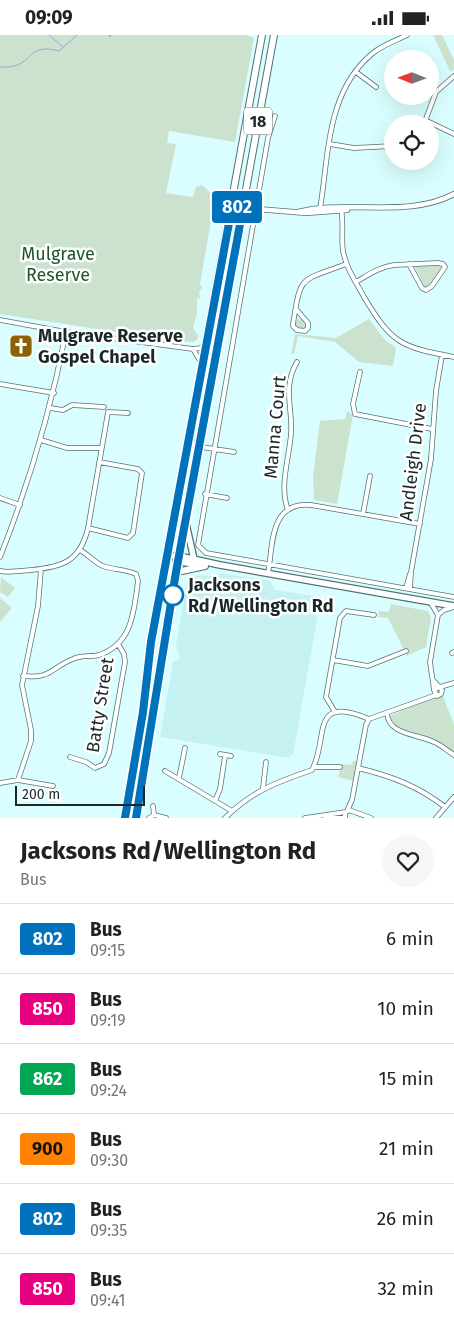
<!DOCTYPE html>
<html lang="en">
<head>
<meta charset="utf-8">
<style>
	:root { --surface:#fff; --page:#f6f6f6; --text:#222; --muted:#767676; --line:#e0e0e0 }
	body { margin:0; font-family:"Fira Sans",sans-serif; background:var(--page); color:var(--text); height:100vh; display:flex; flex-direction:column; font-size:19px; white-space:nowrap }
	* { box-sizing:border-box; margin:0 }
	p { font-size:16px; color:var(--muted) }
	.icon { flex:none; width:28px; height:28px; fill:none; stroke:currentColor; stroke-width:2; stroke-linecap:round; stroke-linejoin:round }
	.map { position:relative; height:783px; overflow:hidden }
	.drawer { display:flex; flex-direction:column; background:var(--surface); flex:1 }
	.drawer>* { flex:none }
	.badge { padding:0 10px; border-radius:4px; font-size:18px; line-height:32px }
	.needle { width:32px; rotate:271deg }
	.fabs { position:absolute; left:384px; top:15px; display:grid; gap:10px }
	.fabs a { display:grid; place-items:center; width:55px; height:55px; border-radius:50%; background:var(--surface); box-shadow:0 5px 20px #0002; font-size:25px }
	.scale { position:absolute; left:15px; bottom:12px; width:130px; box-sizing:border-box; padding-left:5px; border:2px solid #1b2829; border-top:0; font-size:14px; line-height:18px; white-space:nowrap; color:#1b2829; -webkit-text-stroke:4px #fff; paint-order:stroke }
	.map>.badge { position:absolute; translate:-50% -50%; box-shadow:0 0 0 2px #fff }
	.round { display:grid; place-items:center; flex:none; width:52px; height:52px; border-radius:26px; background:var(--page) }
	.headline { display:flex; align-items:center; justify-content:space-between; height:85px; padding:0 20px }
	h1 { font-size:24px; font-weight:700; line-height:38px }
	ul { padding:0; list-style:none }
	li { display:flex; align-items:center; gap:15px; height:70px; padding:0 20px; border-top:1px solid var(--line) }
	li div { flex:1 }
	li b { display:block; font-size:19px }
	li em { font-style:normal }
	li .badge { min-width:55px; font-weight:700; text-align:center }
	.status { display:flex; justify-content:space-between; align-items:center; height:35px; padding:0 25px; background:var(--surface); direction:ltr }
	.status svg { height:14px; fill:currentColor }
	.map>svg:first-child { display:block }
	.built { fill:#c5f1f3 }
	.green { fill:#cbe2cf }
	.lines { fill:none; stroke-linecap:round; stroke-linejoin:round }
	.stream { stroke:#91b0ce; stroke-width:1 }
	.minor-casing { stroke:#537374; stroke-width:5.5 }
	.tertiary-casing { stroke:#537374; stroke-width:6 }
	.primary-casing { stroke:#537374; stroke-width:8 }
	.trunk-casing { stroke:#537374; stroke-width:8 }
	.minor { stroke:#fff; stroke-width:4 }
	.tertiary { stroke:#fff; stroke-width:4.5 }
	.primary { stroke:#fff; stroke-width:5.5 }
	.trunk { stroke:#fff; stroke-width:6 }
	.line-casing { stroke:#fff; stroke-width:11 }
	.line { stroke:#0072bc; stroke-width:8 }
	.stop-dot { fill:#fff; stroke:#0072bc; stroke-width:2.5 }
	.labels { text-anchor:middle; stroke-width:5; stroke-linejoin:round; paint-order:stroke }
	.shield { fill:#fff; stroke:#5f6869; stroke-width:1 }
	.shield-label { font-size:16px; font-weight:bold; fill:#1b2829 }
	.park-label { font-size:18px; fill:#1e542e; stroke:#fff }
	.poi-label { font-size:18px; font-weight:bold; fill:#1b2829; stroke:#fff; text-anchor:start }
	.street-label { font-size:18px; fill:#1b2829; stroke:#fff }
	.stop-label { font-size:18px; font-weight:bold; fill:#1b2829; stroke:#fff; text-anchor:start }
</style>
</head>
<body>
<div class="status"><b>09:09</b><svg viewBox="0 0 49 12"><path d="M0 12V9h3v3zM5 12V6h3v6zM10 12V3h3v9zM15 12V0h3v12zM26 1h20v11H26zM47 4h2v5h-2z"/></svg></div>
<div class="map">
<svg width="454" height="783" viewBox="0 0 454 783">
	<rect width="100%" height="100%" fill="#dafeff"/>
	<path class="built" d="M 222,538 L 270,546 L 275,555 L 321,562 L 293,720 L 290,720 L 289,723 L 160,702 L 173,627 L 180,623 L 176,611 L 188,540 L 213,541 Z"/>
	<path class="green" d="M 0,0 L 246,0 L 254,3 L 235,107 L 169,96 L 167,108 L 176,109 L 166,158 L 193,162 L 196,152 L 202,150 L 215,162 L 200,249 L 202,253 L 199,257 L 200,263 L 197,264 L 197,280 L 193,291 L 195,297 L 198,299 L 198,304 L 193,307 L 175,306 L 0,279 Z
		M 433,0 L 442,0 L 454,25 L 454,35 L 450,36 Z
		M 436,230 L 441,231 C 441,239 432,251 425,252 L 415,232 Z
		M295.5 289a5.5 5.5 0 1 1 11 0a5.5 5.5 0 1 1-11 0Z
		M 369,284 L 384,304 L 396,313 L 393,331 L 359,327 L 335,307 L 298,301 L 294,319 L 291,319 L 295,299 L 336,303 Z
		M 347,376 L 353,380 L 337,469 L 314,465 L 313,442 L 320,386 L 345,384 Z
		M 1,542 L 15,553 L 8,562 L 0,557 Z
		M 0,563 L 12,573 L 0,587 Z
		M 391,569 L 428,576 L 431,583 L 426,612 L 407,621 L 388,583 L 378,582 L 379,576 L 389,577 Z
		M 443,661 L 454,690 L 454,717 C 446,712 439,706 430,703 C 417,697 395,697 390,681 L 425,665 Z
		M 353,726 L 357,726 L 354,746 L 338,742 L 342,729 L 351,730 Z"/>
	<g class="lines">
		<path class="stream" d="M 49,0 L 63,12
			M 109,0 L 110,2 L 111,0
			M 0,32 C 35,35 24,6 59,16 L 77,0"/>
		<g class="minor-casing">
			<path id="minor" d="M 356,37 L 376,52
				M 275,81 L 268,103 L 198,510 L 206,518 L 454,562
				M 425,85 L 454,99
				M 424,89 L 436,57 L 454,41
				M 330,109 L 354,113 L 392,111
				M 320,174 C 329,120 326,56 373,18 C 383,10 395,6 407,0
				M 341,174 C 344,188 341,203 343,216 C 346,233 356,247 364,262 C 392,309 401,312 454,322
				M 356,247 C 368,240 379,232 394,230 L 438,228 L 443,229 L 445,232 L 432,251 L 426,255 L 422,253 L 409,229
				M 296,274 L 308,288 L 308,293 L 305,296 L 297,295 L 293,291 L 293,289 C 301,238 300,247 346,229
				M 0,285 L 66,297 L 193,314 L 202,313 L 217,319
				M 193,314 L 202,329
				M 360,337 L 353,369 L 355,379 L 432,394
				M 0,349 L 54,358
				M 50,373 L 63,375 L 72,370 L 104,372
				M 190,402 L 195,411 L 234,417
				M 41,405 L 67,413 L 101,413
				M 205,459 L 227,463
				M 0,463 L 20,470
				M 288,475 C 279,451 289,424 291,399 C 293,374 282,352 297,327
				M 363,479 L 370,441
				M 88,493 L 128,503 L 133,498 L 142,438 L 138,434 L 99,427
				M 0,522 C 29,449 51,374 66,297
				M 0,536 C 9,538 21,536 31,535 C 62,532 80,527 88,493 L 108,377 L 128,378
				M 268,539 C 273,511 269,466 311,470 L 420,489
				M 406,553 L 410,539
				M 410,554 L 411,537 L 431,424 L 436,356 L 442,320
				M 431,568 L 438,580 L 430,627 L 434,655
				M 438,580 L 444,575 L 454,572
				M 452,618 L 454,617
				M 333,625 L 368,631 L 406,616
				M 23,641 C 52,644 50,633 73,624 C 81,620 91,622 99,620 C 133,609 134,575 138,546 L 136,539 C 125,534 114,535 103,531 C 97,529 87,519 80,515
				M 433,645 L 442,655 L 441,659 L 437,661 L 434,655 L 439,652
				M 440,652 L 454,648
				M 335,677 L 326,662 L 340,583 L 346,576 L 374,580
				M 387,678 C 388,700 418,699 434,707 C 441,710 448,716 454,720
				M 220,719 L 231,721
				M 70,722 L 86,727 L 95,733 L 104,729 L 109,718 L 125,627 L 124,619 L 118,609
				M 314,732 L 340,732
				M 358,733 C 391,741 418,751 445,772
				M 165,736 L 232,776
				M 179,743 L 185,713
				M 18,745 L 31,706 L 31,695 L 22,650 L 38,571 L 41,534
				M 0,748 L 18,745 L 53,751
				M 263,753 L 266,727
				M 215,766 L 220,754 L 225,721
				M 153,771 L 154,780
				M 347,776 L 352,765 L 366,690 L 369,684 L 436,660
				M 149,783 L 154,780 L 166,783
				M 225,783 C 252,756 277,747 312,735 C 329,704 309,658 369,684
				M 305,783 L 346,777
				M 325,783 L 343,783
				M 345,783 L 345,778 L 349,775 L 371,783
				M 436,783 L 454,762"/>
		</g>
		<g class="tertiary-casing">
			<path id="tertiary" d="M 232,172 L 306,178 L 347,175
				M 298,177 C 345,164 408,184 454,159"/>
		</g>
		<g class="primary-casing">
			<path id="primary" d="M 186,489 L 194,524
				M 167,521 L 179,521 L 220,530 L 454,571
				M 176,526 L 204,531"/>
		</g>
		<g class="trunk-casing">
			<path id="trunk" d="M 177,537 L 205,531
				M 125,783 L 143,677 L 151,607 L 262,0
				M 136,783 L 186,485 L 274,0"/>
		</g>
		<use href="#minor" class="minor"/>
		<use href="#tertiary" class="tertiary"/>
		<use href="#primary" class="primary"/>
		<use href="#trunk" class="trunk"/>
	</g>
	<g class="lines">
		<g class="line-casing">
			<path id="line" d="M 125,783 L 143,677 L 151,607 L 232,172 L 243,173 L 176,537 L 136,783"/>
		</g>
		<use href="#line" class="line"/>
	</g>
	<defs>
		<g id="church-square" transform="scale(1.25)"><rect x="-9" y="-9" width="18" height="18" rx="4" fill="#8d6207" stroke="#fff"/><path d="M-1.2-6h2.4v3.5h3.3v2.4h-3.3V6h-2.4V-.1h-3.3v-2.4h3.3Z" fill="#fff"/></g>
	</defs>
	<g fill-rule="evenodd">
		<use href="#church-square" x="21" y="311"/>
	</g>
	<circle class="stop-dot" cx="173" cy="560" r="10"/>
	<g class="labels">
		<rect class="shield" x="244" y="72.5" width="28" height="27" rx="4"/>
		<g class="shield-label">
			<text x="258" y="92">18</text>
		</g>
		<g class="park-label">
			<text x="58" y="225">Mulgrave<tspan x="58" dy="21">Reserve</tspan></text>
		</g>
		<g class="poi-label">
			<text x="38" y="307">Mulgrave Reserve<tspan x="38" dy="21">Gospel Chapel</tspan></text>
		</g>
		<g class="street-label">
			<text transform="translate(275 392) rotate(-85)" y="6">Manna Court</text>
			<text transform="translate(413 427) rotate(-83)" y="6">Andleigh Drive</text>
			<text transform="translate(100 670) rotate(-81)" y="6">Batty Street</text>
		</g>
		<g class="stop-label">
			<text x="188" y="556">Jacksons<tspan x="188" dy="21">Rd/Wellington Rd</tspan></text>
		</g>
	</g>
</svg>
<div class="fabs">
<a><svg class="needle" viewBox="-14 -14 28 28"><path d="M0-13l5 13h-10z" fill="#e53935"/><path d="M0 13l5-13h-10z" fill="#767676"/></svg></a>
<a><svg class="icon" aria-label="locate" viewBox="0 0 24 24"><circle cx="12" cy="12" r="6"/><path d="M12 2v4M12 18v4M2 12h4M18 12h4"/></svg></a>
</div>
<div class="scale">200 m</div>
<b class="badge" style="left:237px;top:172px;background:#0072bc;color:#fff">802</b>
</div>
<section class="drawer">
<div class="headline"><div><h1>Jacksons Rd/Wellington Rd</h1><p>Bus</p></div><a class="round"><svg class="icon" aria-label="heart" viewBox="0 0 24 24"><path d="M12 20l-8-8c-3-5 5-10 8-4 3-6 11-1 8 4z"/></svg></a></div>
<ul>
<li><span class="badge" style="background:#0072bc;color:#fff">802</span><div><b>Bus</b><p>09:15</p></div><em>6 min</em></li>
<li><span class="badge" style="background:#e6007e;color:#fff">850</span><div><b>Bus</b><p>09:19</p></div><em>10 min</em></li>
<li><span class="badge" style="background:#00a651;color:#fff">862</span><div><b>Bus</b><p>09:24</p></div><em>15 min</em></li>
<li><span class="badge" style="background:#ff8200;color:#111">900</span><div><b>Bus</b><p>09:30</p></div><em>21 min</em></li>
<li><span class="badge" style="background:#0072bc;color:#fff">802</span><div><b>Bus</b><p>09:35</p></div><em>26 min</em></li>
<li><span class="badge" style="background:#e6007e;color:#fff">850</span><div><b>Bus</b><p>09:41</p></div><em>32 min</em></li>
</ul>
</section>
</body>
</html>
